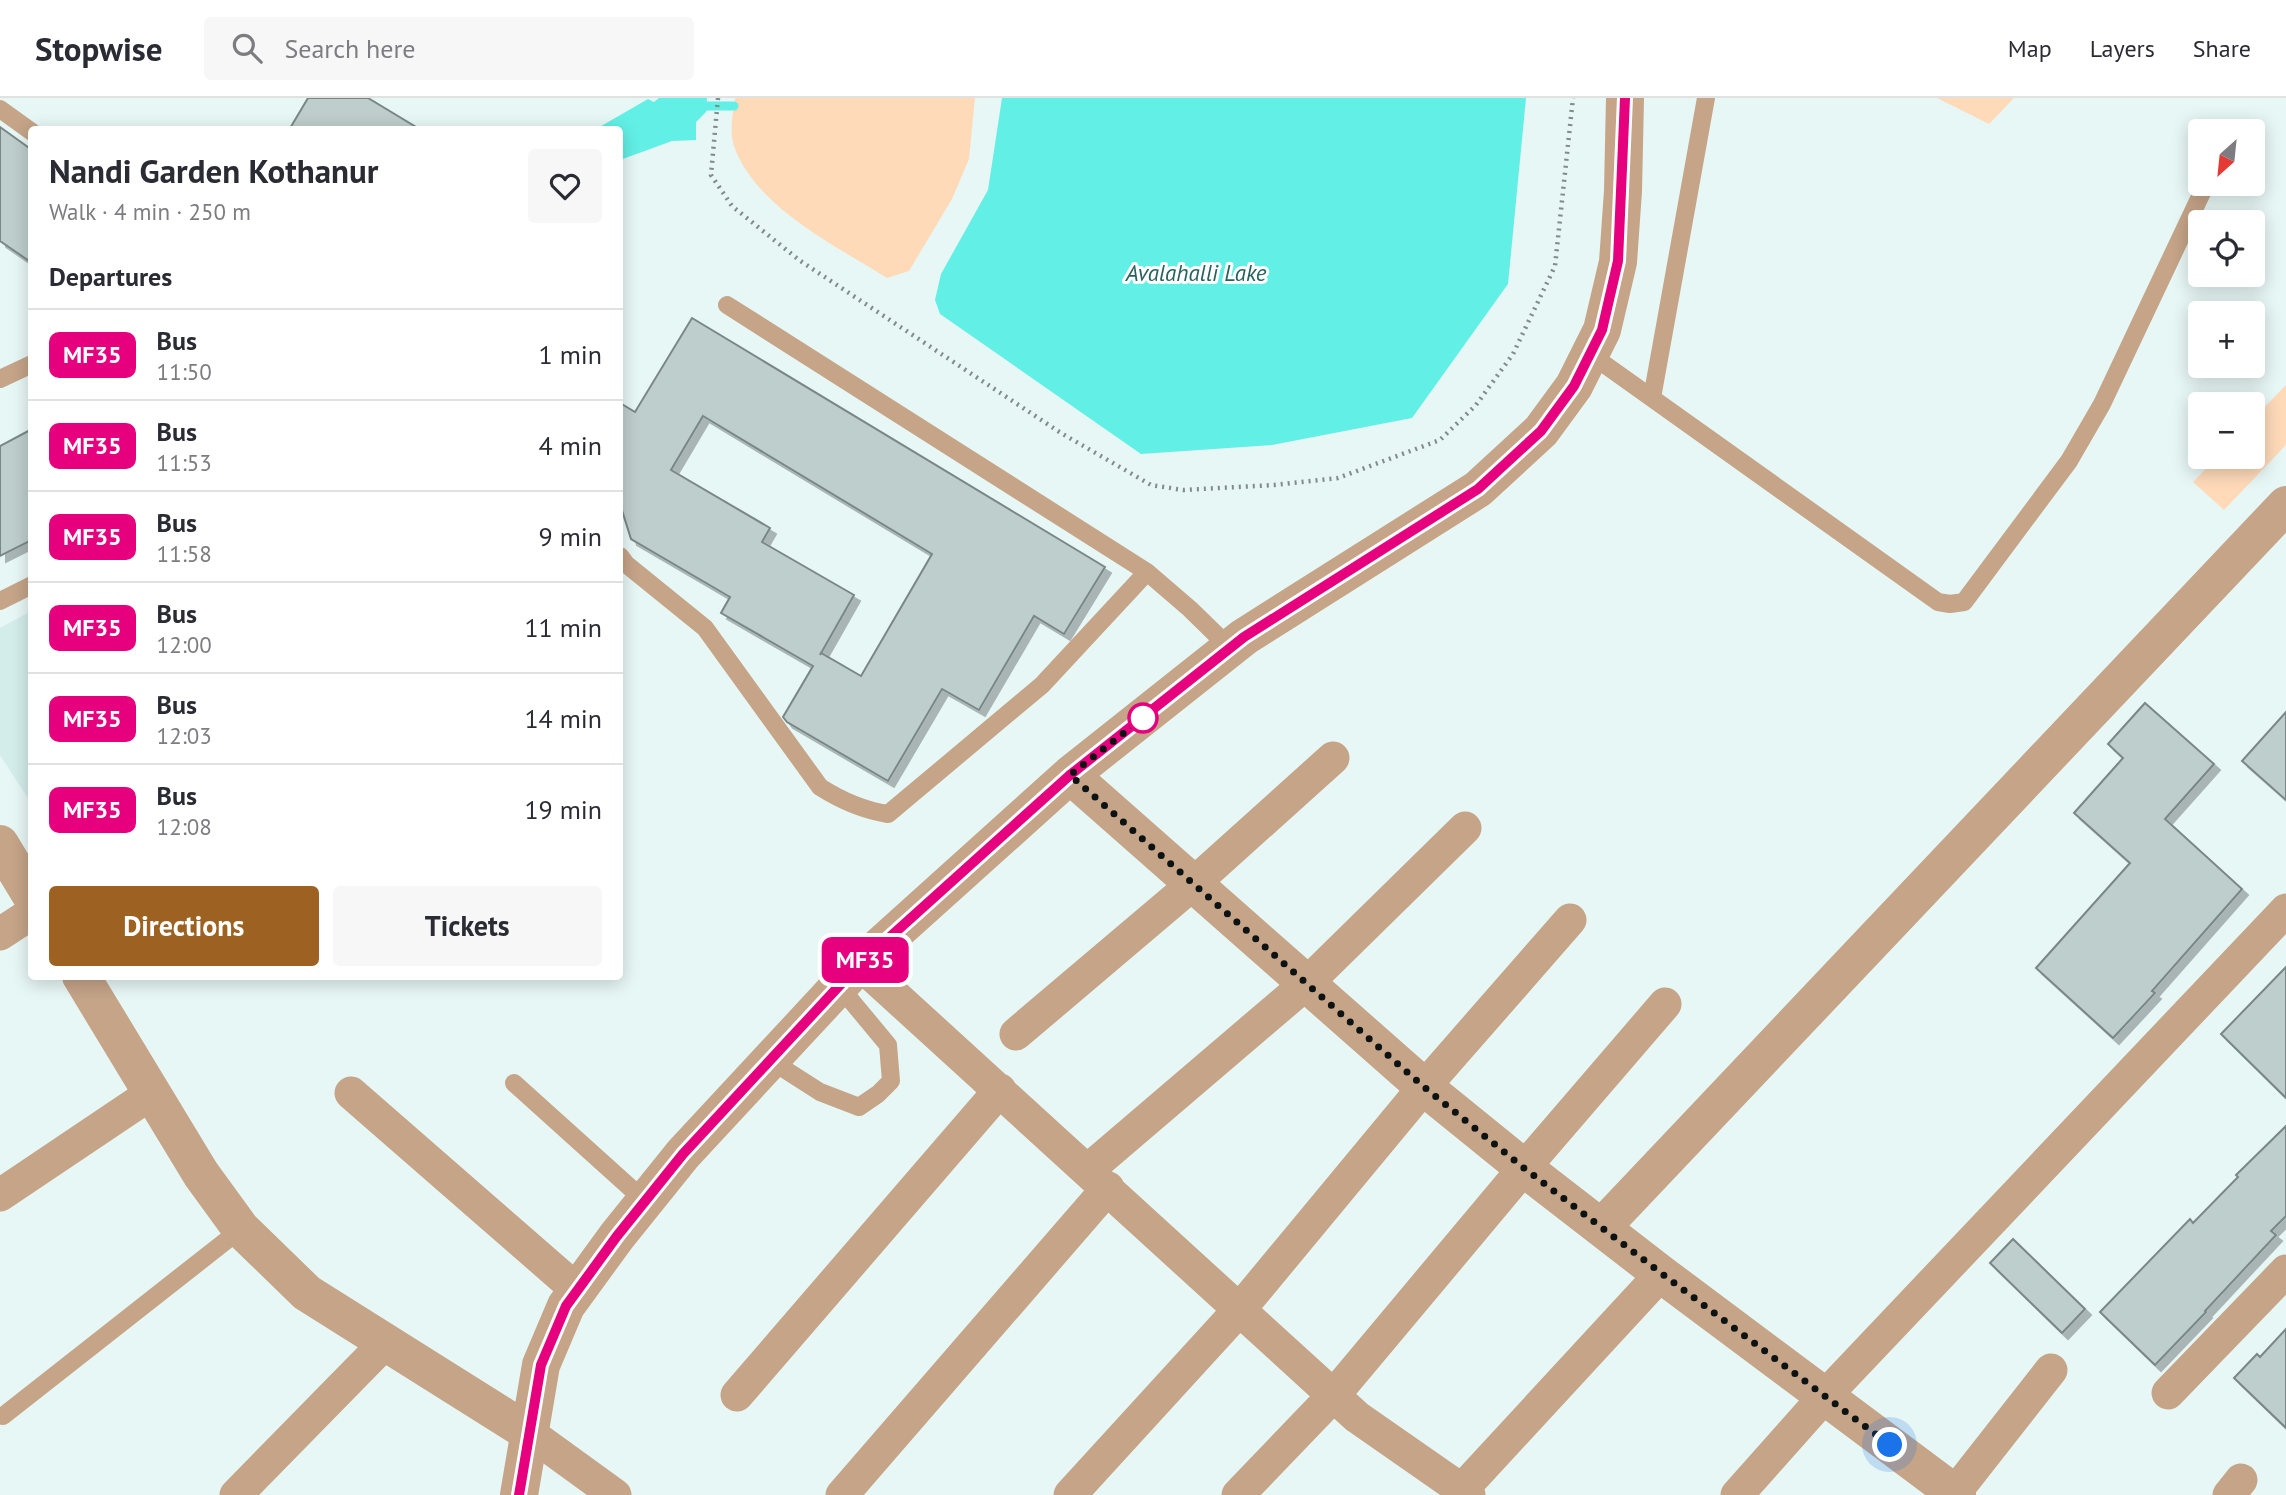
<!DOCTYPE html>
<html lang="en">
<head>
<meta charset="utf-8">
<style>
	:root { --surface:#fff; --page:#f7f7f7; --text:#2b2b33; --muted:#7c7c81; --line:#e1e1e2; --accent:#9d6222 }
	body { margin:0; font-family:"PT Sans",sans-serif; background:var(--page); color:var(--text); height:100vh; display:flex; flex-direction:column; font-size:26px; white-space:nowrap }
	* { box-sizing:border-box; margin:0 }
	p { font-size:23px; color:var(--muted) }
	.icon { flex:none; width:38px; height:38px; fill:none; stroke:currentColor; stroke-width:2; stroke-linecap:round; stroke-linejoin:round }
	.map { position:relative; flex:1; overflow:hidden }
	.details { position:absolute; left:28px; top:28px; width:595px; height:854px; display:flex; flex-direction:column; background:var(--surface); border-radius:7px; box-shadow:0 4px 18px #0003 }
	.details>* { flex:none }
	.badge { padding:0 14px; border-radius:10px; font-size:24px; line-height:46px }
	.needle { width:46px; rotate:207deg }
	.buttons { position:absolute; left:2188px; top:21px; display:grid; gap:14px }
	.buttons a { display:grid; place-items:center; width:77px; height:77px; border-radius:7px; background:var(--surface); box-shadow:0 4px 18px #0003; font-size:35px }
	.you { position:absolute; width:35px; height:35px; margin:-18px; border:5px solid #fff; border-radius:50%; background:#1a73e8; box-shadow:0 0 0 10px #1a73e833 }
	.map>.badge { position:absolute; translate:-50% -50%; box-shadow:0 0 0 4px #fff }
	h2 { padding:0 21px; font-size:26px; line-height:63px }
	.round { display:grid; place-items:center; flex:none; width:74px; height:74px; border-radius:7px; background:var(--page) }
	.head { display:flex; align-items:center; justify-content:space-between; height:119px; padding:0 21px }
	h1 { font-size:33px; font-weight:700; line-height:52px }
	.action { display:flex; gap:14px; margin-top:auto; padding:14px 21px }
	.action a { flex:1; height:80px; border-radius:7px; background:var(--accent); color:#fff; font-size:28px; font-weight:700; line-height:80px; text-align:center }
	.action a+a { background:var(--page); color:var(--text) }
	ul { padding:0; list-style:none }
	li { display:flex; align-items:center; gap:21px; height:91px; padding:0 21px; border-top:2px solid var(--line) }
	li div { flex:1 }
	li b { display:block; font-size:26px }
	li em { font-style:normal }
	li .badge { min-width:77px; font-weight:700; text-align:center }
	header { display:flex; align-items:center; gap:42px; box-sizing:border-box; height:98px; padding:0 35px; background:var(--surface); border-bottom:2px solid var(--line) }
	header strong { font-size:33px }
	nav { display:flex; gap:38px; margin-inline-start:auto; font-size:24px }
	.search { width:490px; height:63px; background:var(--page); display:flex; align-items:center; gap:18px; box-sizing:border-box; padding:0 24px; border-radius:7px; color:var(--muted); font-size:26px }
	.map>svg:first-child { display:block }
	.built { fill:#d3edeb }
	.green { fill:#fedab9 }
	.water { fill:#62efe5 }
	.lines { fill:none; stroke-linecap:round; stroke-linejoin:round }
	.stream { stroke:#62efe5; stroke-width:9 }
	.building { fill:#bececc; stroke:#798886; stroke-width:2; fill-rule:evenodd; filter:url(#shadow) }
	.path { stroke:#808b8a; stroke-width:4.5; stroke-dasharray:2 5; stroke-linecap:butt }
	.service { stroke:#c5a488; stroke-width:18 }
	.minor { stroke:#c5a488; stroke-width:33 }
	.tertiary { stroke:#c5a488; stroke-width:38 }
	.line-casing { stroke:#fff; stroke-width:16 }
	.line { stroke:#e6007e; stroke-width:10 }
	.walk { stroke:#0d1312; stroke-width:7; stroke-dasharray:0 12.6 }
	.stop-dot { fill:#fff; stroke:#e6007e; stroke-width:3.5 }
	.labels { text-anchor:middle; stroke-width:6; stroke-linejoin:round; paint-order:stroke }
	.water-label { font-size:23px; font-style:italic; fill:#28625e; stroke:#fff }
</style>
</head>
<body>
<header>
<strong>Stopwise</strong>
<div class="search"><svg class="icon" aria-label="search" viewBox="0 0 24 24"><circle cx="10" cy="10" r="6"/><path d="M15 15l6 6"/></svg>Search here</div>
<nav><a>Map</a><a>Layers</a><a>Share</a></nav>
</header>
<div class="map">
<svg width="2286" height="1397" viewBox="0 0 2286 1397">
	<defs>
		<filter id="shadow"><feDropShadow dx="6" dy="6" stdDeviation="0" flood-color="#0004"/></filter>
	</defs>
	<rect width="100%" height="100%" fill="#e7f7f5"/>
	<path class="built" d="M 31,513 L 31,705 L 0,657 L 0,530 Z"/>
	<path class="green" d="M 735,0 L 975,0 L 969,61 L 952,101 L 909,173 L 887,180 C 835,147 756,110 734,48 C 729,33 733,15 735,0 Z
		M 1937,0 L 2014,0 L 1989,26 Z
		M 2286,287 L 2286,347 L 2224,412 L 2193,384 L 2217,359 L 2252,359 L 2252,322 Z"/>
	<path class="water" d="M 659,0 L 707,0 L 706,14 L 696,24 L 696,42 L 672,43 L 620,62 L 620,32 L 596,31 L 648,1 L 654,4 Z
		M 1002,0 L 1526,0 L 1508,186 L 1412,320 L 1272,347 L 1141,356 L 940,216 L 935,202 L 941,176 L 988,92 Z"/>
	<g class="lines">
		<path class="stream" d="M 698,11 L 707,8 L 734,8"/>
	</g>
	<path class="building" d="M 308,0 L 368,0 L 421,32 L 289,32 Z
		M 0,29 L 32,52 L 32,165 L 0,143 Z
		M 692,220 L 1105,469 L 1064,536 L 1034,518 L 979,612 L 942,591 L 888,683 L 787,624 L 783,619 L 813,568 L 721,515 L 730,499 L 631,441 L 620,406 L 620,305 L 635,314 ZM 703,318 L 932,456 L 861,578 L 821,555 L 820,557 L 854,497 L 762,444 L 770,430 L 671,372 Z
		M 32,331 L 32,442 L 0,458 L 0,348 Z
		M 2145,605 L 2214,666 L 2165,721 L 2242,791 L 2152,893 L 2155,895 L 2113,940 L 2036,870 L 2130,765 L 2074,715 L 2123,660 L 2108,646 Z
		M 2286,614 L 2286,702 L 2242,663 Z
		M 2286,869 L 2286,1000 L 2221,936 Z
		M 2286,1028 L 2286,1118 L 2271,1133 L 2276,1137 L 2205,1213 L 2206,1214 L 2155,1267 L 2100,1214 L 2190,1121 L 2193,1125 L 2238,1079 L 2236,1077 Z
		M 2013,1141 L 2085,1211 L 2062,1235 L 1990,1165 Z
		M 2286,1231 L 2286,1330 L 2234,1280 L 2257,1256 L 2260,1259 Z"/>
	<g class="lines">
		<path class="path" d="M 718,0 L 711,77 L 732,108 L 799,162 L 1061,335 L 1151,387 L 1183,392 L 1274,387 L 1338,380 L 1440,342 L 1476,307 L 1513,256 L 1555,168 L 1573,0"/>
		<path class="service" d="M 0,11 L 32,34
			M 727,207 L 1147,474
			M 1590,256 L 1938,504 L 1950,506 L 1964,504 L 2069,363 L 2102,306 L 2206,86
			M 0,281 L 32,266
			M 1652,300 L 1706,0
			M 620,458 L 626,466 L 705,530 L 820,689 C 842,703 862,712 888,716 L 1042,587 L 1147,474 L 1190,511 L 1231,551
			M 0,503 L 32,487
			M 770,962 L 820,994 L 859,1009 L 878,996 L 891,983 L 888,947 L 839,888
			M 514,985 L 645,1103
			M 3,1318 L 241,1131"/>
		<path class="minor" d="M 0,836 L 32,815
			M 860,866 L 1357,1319 L 1469,1397
			M 1016,936 L 1193,786 L 1333,660
			M 351,995 L 577,1192
			M 1088,1072 L 1307,885 L 1465,730
			M 0,1097 L 152,995
			M 2168,1295 L 2286,1173
			M 737,1297 L 1000,992
			M 528,1334 L 615,1397
			M 236,1397 L 386,1244
			M 842,1397 L 1108,1090
			M 1070,1397 L 1240,1211 L 1424,989 L 1570,822
			M 1238,1397 L 1334,1297 L 1524,1070 L 1665,906
			M 1457,1397 L 1661,1176
			M 1737,1397 L 1825,1298 L 2286,812
			M 1953,1397 L 2051,1272
			M 2229,1397 L 2241,1382"/>
		<path class="tertiary" d="M 1070,677 L 1424,989 L 1524,1070 L 1661,1176 L 1957,1397
			M 0,746 L 32,799
			M 81,878 L 201,1076 L 241,1131 L 307,1195 L 528,1334
			M 1602,1129 L 2286,407
			M 519,1397 L 541,1267 L 566,1208 L 617,1138 L 683,1056 L 839,888 L 860,866 L 1070,677 L 1244,539 L 1478,391 L 1541,333 L 1574,288 L 1602,232 L 1618,164 L 1623,93 L 1625,0"/>
	</g>
	<g class="lines">
		<g class="line-casing">
			<path id="line" d="M 519,1397 L 541,1267 L 566,1208 L 617,1138 L 683,1056 L 839,888 L 860,866 L 1070,677 L 1244,539 L 1478,391 L 1541,333 L 1574,288 L 1602,232 L 1618,163 L 1625,0"/>
		</g>
		<use href="#line" class="line"/>
		<path class="walk" d="M 1143,620 L 1070,677 L 1424,989 L 1524,1070 L 1661,1175 L 1890,1347"/>
	</g>
	<circle class="stop-dot" cx="1143" cy="620" r="14"/>
	<g class="labels">
		<g class="water-label">
			<text x="1196" y="183">Avalahalli Lake</text>
		</g>
	</g>
</svg>
<div class="buttons">
<a><svg class="needle" viewBox="-14 -14 28 28"><path d="M0-13l5 13h-10z" fill="#e53935"/><path d="M0 13l5-13h-10z" fill="#7c7c81"/></svg></a>
<a><svg class="icon" aria-label="locate" viewBox="0 0 24 24"><circle cx="12" cy="12" r="6"/><path d="M12 2v4M12 18v4M2 12h4M18 12h4"/></svg></a>
<a>+</a>
<a>−</a>
</div>
<div class="you" style="left:1890px;top:1347px"></div>
<b class="badge" style="left:865px;top:862px;background:#e6007e;color:#fff">MF35</b>
<section class="details">
<div class="head"><div><h1>Nandi Garden Kothanur</h1><p>Walk · 4 min · 250 m</p></div><a class="round"><svg class="icon" aria-label="heart" viewBox="0 0 24 24"><path d="M12 20l-8-8c-3-5 5-10 8-4 3-6 11-1 8 4z"/></svg></a></div>
<h2>Departures</h2>
<ul>
<li><span class="badge" style="background:#e6007e;color:#fff">MF35</span><div><b>Bus</b><p>11:50</p></div><em>1 min</em></li>
<li><span class="badge" style="background:#e6007e;color:#fff">MF35</span><div><b>Bus</b><p>11:53</p></div><em>4 min</em></li>
<li><span class="badge" style="background:#e6007e;color:#fff">MF35</span><div><b>Bus</b><p>11:58</p></div><em>9 min</em></li>
<li><span class="badge" style="background:#e6007e;color:#fff">MF35</span><div><b>Bus</b><p>12:00</p></div><em>11 min</em></li>
<li><span class="badge" style="background:#e6007e;color:#fff">MF35</span><div><b>Bus</b><p>12:03</p></div><em>14 min</em></li>
<li><span class="badge" style="background:#e6007e;color:#fff">MF35</span><div><b>Bus</b><p>12:08</p></div><em>19 min</em></li>
</ul>
<div class="action"><a>Directions</a><a>Tickets</a></div>
</section>
</div>
</body>
</html>
